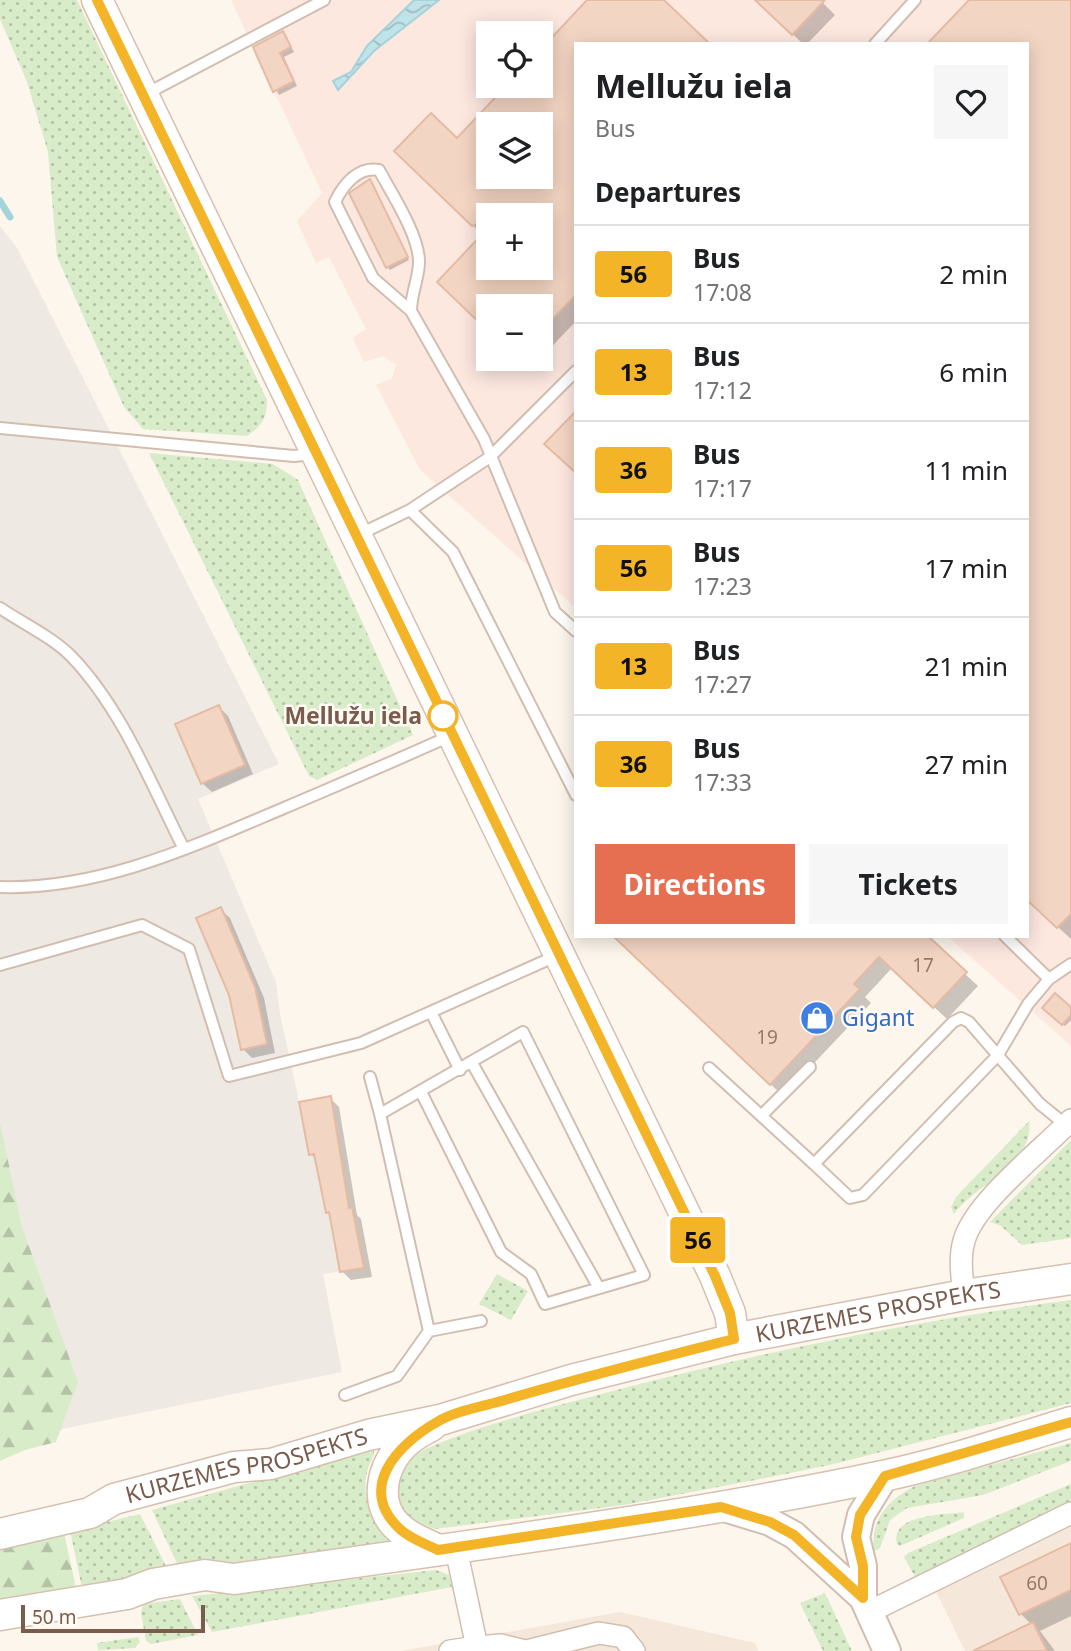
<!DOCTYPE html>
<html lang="en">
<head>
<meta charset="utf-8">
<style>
	:root { --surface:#fff; --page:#f6f6f6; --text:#202124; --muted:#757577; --line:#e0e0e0; --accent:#e76f51 }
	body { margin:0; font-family:"Noto Sans",sans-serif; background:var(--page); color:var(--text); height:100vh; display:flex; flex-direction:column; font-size:26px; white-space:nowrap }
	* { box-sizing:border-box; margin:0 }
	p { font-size:23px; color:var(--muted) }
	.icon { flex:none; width:38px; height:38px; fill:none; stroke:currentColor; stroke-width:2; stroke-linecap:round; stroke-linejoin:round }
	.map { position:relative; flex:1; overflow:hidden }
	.drawer { position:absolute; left:574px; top:42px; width:455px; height:896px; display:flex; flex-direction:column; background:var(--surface); border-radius:0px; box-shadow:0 4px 18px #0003 }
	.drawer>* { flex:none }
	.badge { padding:0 14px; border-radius:5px; font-size:24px; line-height:46px }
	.buttons { position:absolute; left:476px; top:21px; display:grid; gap:14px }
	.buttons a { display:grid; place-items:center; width:77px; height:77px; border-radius:0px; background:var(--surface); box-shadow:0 4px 18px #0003; font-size:35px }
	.scale { position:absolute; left:21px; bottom:18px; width:184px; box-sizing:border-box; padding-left:7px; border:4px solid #7a5c4d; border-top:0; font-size:19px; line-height:24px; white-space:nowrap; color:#7a5c4d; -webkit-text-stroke:5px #fffaf3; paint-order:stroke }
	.map>.badge { position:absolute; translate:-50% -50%; box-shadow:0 0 0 4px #fff }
	h2 { padding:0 21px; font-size:26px; line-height:63px }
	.round { display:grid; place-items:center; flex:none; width:74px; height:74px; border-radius:0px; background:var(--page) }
	.head { display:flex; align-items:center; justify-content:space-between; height:119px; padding:0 21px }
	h1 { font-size:33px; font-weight:700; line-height:52px }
	.cta { display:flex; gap:14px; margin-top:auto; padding:14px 21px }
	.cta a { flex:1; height:80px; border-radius:0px; background:var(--accent); color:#fff; font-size:28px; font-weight:700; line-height:80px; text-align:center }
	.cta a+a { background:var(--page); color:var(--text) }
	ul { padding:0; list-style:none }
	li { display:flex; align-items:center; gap:21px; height:98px; padding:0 21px; border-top:2px solid var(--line) }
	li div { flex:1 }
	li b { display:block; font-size:26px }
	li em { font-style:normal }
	li .badge { min-width:77px; font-weight:700; text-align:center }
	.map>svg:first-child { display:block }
	.residential { fill:#f5e8da }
	.commercial { fill:#fde8e0; fill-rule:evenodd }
	.industrial { fill:#efe9e4 }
	.grass { fill:url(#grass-dots) }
	.forest { fill:url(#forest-firs) }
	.water { fill:url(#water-waves); stroke:#a5d3da; stroke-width:2 }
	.shadow { fill:#0003; fill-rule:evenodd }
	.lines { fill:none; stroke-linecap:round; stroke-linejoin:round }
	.stream { stroke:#a5d3da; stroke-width:7 }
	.building { fill:#f3d5c3; stroke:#e6bba3; stroke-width:2; fill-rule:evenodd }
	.service-casing { stroke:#d1beb0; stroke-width:14 }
	.minor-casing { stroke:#d1beb0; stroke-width:24 }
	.tertiary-casing { stroke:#d1beb0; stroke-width:30 }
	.secondary-casing { stroke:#d6c0b0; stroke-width:33 }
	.service { stroke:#fff; stroke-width:10 }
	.minor { stroke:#fff; stroke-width:21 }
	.tertiary { stroke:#fff; stroke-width:26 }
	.secondary { stroke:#fff; stroke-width:30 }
	.line-casing { stroke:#fff; stroke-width:16 }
	.line { stroke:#f4b427; stroke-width:10 }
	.stop-dot { fill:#fff; stroke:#f4b427; stroke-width:3.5 }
	.labels { text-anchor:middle; stroke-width:5; stroke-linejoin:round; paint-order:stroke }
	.number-label { font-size:19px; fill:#987a6a }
	.stop-label { font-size:23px; font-weight:bold; fill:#7a5c4d; stroke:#fffaf3; text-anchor:end }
	.shop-label { font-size:23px; fill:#366cbe; stroke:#fffaf3; text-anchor:start }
	.street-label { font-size:23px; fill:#7a5c4d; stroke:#fffaf3 }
</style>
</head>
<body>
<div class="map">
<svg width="1071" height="1651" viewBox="0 0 1071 1651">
	<defs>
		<pattern id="grass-dots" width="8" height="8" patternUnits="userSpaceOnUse" patternTransform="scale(1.75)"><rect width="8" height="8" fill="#d8ecc9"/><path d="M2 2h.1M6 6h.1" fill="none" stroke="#b4c2a5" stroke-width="1.8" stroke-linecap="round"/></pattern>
		<pattern id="forest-firs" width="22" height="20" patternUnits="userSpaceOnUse" patternTransform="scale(1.75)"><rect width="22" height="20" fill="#d8ecc9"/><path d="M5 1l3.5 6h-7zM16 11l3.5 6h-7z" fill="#b4c2a5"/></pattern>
		<pattern id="water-waves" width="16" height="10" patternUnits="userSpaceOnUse" patternTransform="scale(1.75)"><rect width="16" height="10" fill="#bfe3e8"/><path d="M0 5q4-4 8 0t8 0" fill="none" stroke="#a0bbbe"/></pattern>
	</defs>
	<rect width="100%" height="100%" fill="#fdf6ec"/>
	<path class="residential" d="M 1071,1504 L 1071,1651 L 965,1651 L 925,1569 Z
		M 620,1612 L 755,1643 L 758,1651 L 401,1651 Z"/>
	<path class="commercial" d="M 231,0 L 1071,0 L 1071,1046 L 947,936 L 1027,936 L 1027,44 L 576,44 L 576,608 L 420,470 L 376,385 L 392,378 L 396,365 L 383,356 L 364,362 L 353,338 L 366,329 L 329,257 L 316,263 L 297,221 L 322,193 ZM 488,33 L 541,33 L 541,86 L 488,86 ZM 488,124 L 541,124 L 541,177 L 488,177 ZM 488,215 L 541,215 L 541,268 L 488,268 ZM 488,306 L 541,306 L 541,359 L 488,359 Z"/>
	<path class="industrial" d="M 0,226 L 17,248 L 279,764 L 198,799 L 276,982 L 280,1014 L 299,1101 L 330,1096 L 349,1207 L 352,1207 L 364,1268 L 323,1274 L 342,1372 L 23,1437 L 0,1341 Z"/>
	<path class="grass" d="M 0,0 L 77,0 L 267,400 C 267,418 262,426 247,436 L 143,429 L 124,407 L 57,257 L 48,152 L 27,82 L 0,19 Z
		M 149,453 L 273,464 L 298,480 L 413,735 L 317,780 L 309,776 Z
		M 1029,1121 C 1035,1163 976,1184 954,1214 L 951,1207 L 956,1197 Z
		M 1071,1140 L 1071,1238 L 1022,1245 L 1001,1226 L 990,1222 Z
		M 497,1274 L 528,1291 L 511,1320 L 479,1304 Z
		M 1071,1300 L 1071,1403 L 834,1464 L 771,1477 L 624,1505 L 435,1529 C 394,1518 383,1481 417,1453 C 477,1425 545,1409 609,1392 C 761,1352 915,1321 1071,1300 Z
		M 1071,1443 L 1071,1461 L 983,1495 L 907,1508 L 890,1520 L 880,1548 L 874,1551 C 870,1519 888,1500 915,1486 Z
		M 374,1448 C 375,1455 371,1461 368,1468 C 360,1497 372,1521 391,1542 L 181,1572 L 152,1510 Z
		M 1071,1484 L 1071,1506 L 916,1579 L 904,1557 L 908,1553 Z
		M 964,1512 L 964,1518 L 900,1546 L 897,1544 C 889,1514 945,1515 964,1512 Z
		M 140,1514 L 170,1574 L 82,1588 L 70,1531 Z
		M 436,1570 L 449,1575 L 452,1587 L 212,1632 L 192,1596 Z
		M 825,1593 L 852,1651 L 823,1651 L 800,1603 Z
		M 180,1599 L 198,1635 L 151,1644 L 146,1641 L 141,1613 L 143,1604 Z
		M 138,1637 L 140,1642 L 135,1648 L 98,1650 L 97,1643 Z"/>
	<path class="forest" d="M 0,1123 L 22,1227 L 78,1382 L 56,1442 L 25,1450 L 0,1461 Z
		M 64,1533 L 76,1588 L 0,1601 L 0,1548 Z"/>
	<path class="water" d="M 414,0 L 439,0 L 374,51 L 338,90 L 333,81 L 351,72 L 367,46 Z"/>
	<path class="shadow" d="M 590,0 L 661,0 L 576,44 L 576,321 L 541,358 L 541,306 L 488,306 L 488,329 L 452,294 L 483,235 L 396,151 L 457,141 L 509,86 L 541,86 L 541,52 ZM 488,124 L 541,124 L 541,177 L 488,177 ZM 488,215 L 541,215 L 541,268 L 488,268 Z
		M 757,0 L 820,0 L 835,15 L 807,44 L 803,44 Z
		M 972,0 L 1071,0 L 1071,939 L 1027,899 L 1027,44 Z
		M 283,33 L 294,52 L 284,57 L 297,86 L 279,95 L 255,47 Z
		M 370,181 L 409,260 L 390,270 L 387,267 Z
		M 520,359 L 540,359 L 530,369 Z
		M 219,707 L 228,716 L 253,774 L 212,792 L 202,783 Z
		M 220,909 L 230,918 L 264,998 L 275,1053 L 252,1058 L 243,1049 Z
		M 616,936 L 820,936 L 965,974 L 978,986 L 947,1019 L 892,968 L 865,997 L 871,1003 L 783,1096 Z
		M 1044,1008 L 1071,1009 L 1071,1020 L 1065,1026 Z
		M 330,1098 L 339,1107 L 357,1215 L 361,1219 L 372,1277 L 351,1280 L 342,1271 L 317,1160 L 311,1154 Z
		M 1071,1544 L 1071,1616 L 1040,1631 L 1055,1651 L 1001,1651 L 1031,1624 L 1021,1614 Z"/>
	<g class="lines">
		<path class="stream" d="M 0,201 L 10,217"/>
	</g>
	<path class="building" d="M 587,0 L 664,0 L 710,44 L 576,44 L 576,295 L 541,331 L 541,306 L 488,306 L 488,331 L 437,282 L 488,228 L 488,268 L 541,268 L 541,215 L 500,215 L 504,211 L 488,215 L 488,219 L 472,226 L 394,151 L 431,113 L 457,138 L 506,86 L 541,86 L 541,49 ZM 488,124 L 541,124 L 541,177 L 488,177 Z
		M 755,0 L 825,0 L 792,35 Z
		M 969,0 L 1071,0 L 1071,914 L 1057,928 L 1027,900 L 1027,44 L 927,44 Z
		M 283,31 L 291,47 L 280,53 L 294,81 L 273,92 L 253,47 Z
		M 370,179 L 408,257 L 386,268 L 349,193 Z
		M 576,411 L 576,473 L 544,444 Z
		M 219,705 L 245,765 L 201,784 L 175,724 Z
		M 221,907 L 255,987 L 267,1044 L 241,1050 L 229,995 L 196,918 Z
		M 613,936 L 928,936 L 967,972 L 933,1008 L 879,957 L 854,984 L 860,989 L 770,1085 Z
		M 1055,993 L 1071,1007 L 1071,1015 L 1062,1025 L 1042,1008 Z
		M 331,1096 L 349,1208 L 352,1207 L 364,1268 L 340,1272 L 329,1212 L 326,1213 L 314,1154 L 309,1155 L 299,1102 Z
		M 1071,1543 L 1071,1590 L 1019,1615 L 1000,1577 Z
		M 1033,1622 L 1047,1651 L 973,1651 Z"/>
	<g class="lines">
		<g class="service-casing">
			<path id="service" d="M 875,44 L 915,0
				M 144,95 L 324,0
				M 411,311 C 411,293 419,278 419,262 C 419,235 392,194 379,170 C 358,166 343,185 335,202 L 373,278 L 411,311 L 484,439 L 555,612 L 576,631
				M 0,428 L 294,456 L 313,454
				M 410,510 L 453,552 L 576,795
				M 358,535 L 410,510 L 490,457 L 576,371
				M 0,608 C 22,623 52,637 71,656 C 122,709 151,784 184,849
				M 0,887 C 100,890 194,846 284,808 C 340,784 395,761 450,736
				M 1005,936 L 1049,979
				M 0,965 L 142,925 L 189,949 L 229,1076 L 361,1043 L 556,956
				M 431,1012 L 460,1070
				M 472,1063 L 599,1288
				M 709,1068 L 814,1164 L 953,1022 L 961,1018 L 969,1022 L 1040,1104 L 1066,1125
				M 370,1077 L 380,1114
				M 762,1115 L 810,1067
				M 814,1164 L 850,1198 L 863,1195 L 998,1055 L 1028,1004 L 1049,979 L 1071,964
				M 429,1331 L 481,1321
				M 345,1395 L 397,1376 L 429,1331 L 380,1114 L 523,1032 L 644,1275 L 545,1304 L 531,1274 L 501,1252 L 421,1092"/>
		</g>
		<g class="minor-casing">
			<path id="minor" d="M 964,1295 C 962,1277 959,1258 964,1241 C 974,1203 1042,1150 1071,1120
				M 869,1612 L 1071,1513
				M 477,1647 L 501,1645 L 525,1651
				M 450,1651 L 477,1647 L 456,1549
				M 527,1651 L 599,1633 L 623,1637 L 634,1651"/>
		</g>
		<g class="tertiary-casing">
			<path id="tertiary" d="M 885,1476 L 861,1515 L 856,1537 L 863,1566 L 863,1598 L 887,1651
				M 721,1507 L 770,1522 L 794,1535 L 863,1598"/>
		</g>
		<g class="secondary-casing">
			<g id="secondary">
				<path d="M 97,0 L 715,1276 L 730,1313 L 734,1339"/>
				<path d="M 431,1426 C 423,1430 414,1435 407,1441 C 380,1464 371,1509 404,1532 C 414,1540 427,1544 438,1550"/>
				<path id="s1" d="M 0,1534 L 90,1513 L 114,1499 L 234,1467 L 271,1464 L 368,1435 L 440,1420 L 571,1380 L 734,1339 L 964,1295 L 1071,1279"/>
				<path d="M 0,1615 L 127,1594 L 153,1584 L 205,1575 L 234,1579 C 451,1548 669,1521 883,1476 C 946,1463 1009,1441 1071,1422"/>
			</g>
		</g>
		<use href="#service" class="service"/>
		<use href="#minor" class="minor"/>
		<use href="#tertiary" class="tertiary"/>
		<use href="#secondary" class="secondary"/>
	</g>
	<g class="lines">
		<g class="line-casing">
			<path id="line" d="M 97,0 L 715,1276 L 730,1313 L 734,1339 C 659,1358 583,1377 508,1399 C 486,1406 457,1410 437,1422 C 398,1444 355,1489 401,1530 C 411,1539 426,1544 438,1550 L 721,1507 L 770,1522 L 794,1535 L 863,1598 L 863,1566 L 856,1537 L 860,1515 L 885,1476 L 1071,1422"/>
		</g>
		<use href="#line" class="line"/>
	</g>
	<defs>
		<g id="shop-disc" transform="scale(1.75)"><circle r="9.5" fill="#3f7fe0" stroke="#fffaf3"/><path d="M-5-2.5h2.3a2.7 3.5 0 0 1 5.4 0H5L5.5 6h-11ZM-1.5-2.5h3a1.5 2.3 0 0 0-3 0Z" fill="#fff"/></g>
	</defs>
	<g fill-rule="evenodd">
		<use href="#shop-disc" x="817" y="1018"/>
	</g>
	<circle class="stop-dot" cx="443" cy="716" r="14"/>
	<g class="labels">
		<g class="number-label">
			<text x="923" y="972">17</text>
			<text x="767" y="1044">19</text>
			<text x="1037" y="1590">60</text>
		</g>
		<g class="stop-label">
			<text x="422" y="724">Mellužu iela</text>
		</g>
		<g class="shop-label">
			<text x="842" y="1026">Gigant</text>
		</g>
		<g class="street-label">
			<text dy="8" stroke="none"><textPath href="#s1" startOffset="908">KURZEMES PROSPEKTS</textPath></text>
			<text dy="8" stroke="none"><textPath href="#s1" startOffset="257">KURZEMES PROSPEKTS</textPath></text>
		</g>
	</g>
</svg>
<div class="buttons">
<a><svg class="icon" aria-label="locate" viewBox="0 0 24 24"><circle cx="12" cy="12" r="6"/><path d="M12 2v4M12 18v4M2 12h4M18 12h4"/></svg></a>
<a><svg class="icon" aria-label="layers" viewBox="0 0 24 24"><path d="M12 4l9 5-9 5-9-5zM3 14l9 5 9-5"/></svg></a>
<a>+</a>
<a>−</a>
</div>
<div class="scale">50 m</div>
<b class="badge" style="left:698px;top:1240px;background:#f4b427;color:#111">56</b>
<section class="drawer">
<div class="head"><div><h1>Mellužu iela</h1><p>Bus</p></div><a class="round"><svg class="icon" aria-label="heart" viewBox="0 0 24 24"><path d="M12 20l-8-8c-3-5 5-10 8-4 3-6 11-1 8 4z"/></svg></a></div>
<h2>Departures</h2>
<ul>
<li><span class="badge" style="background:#f4b427;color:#111">56</span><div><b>Bus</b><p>17:08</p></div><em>2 min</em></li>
<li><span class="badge" style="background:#f4b427;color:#111">13</span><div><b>Bus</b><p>17:12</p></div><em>6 min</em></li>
<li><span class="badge" style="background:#f4b427;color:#111">36</span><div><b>Bus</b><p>17:17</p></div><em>11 min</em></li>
<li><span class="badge" style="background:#f4b427;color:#111">56</span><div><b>Bus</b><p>17:23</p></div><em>17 min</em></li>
<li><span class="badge" style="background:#f4b427;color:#111">13</span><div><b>Bus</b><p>17:27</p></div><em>21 min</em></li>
<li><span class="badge" style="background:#f4b427;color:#111">36</span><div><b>Bus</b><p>17:33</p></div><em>27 min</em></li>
</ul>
<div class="cta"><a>Directions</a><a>Tickets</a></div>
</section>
</div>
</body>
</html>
